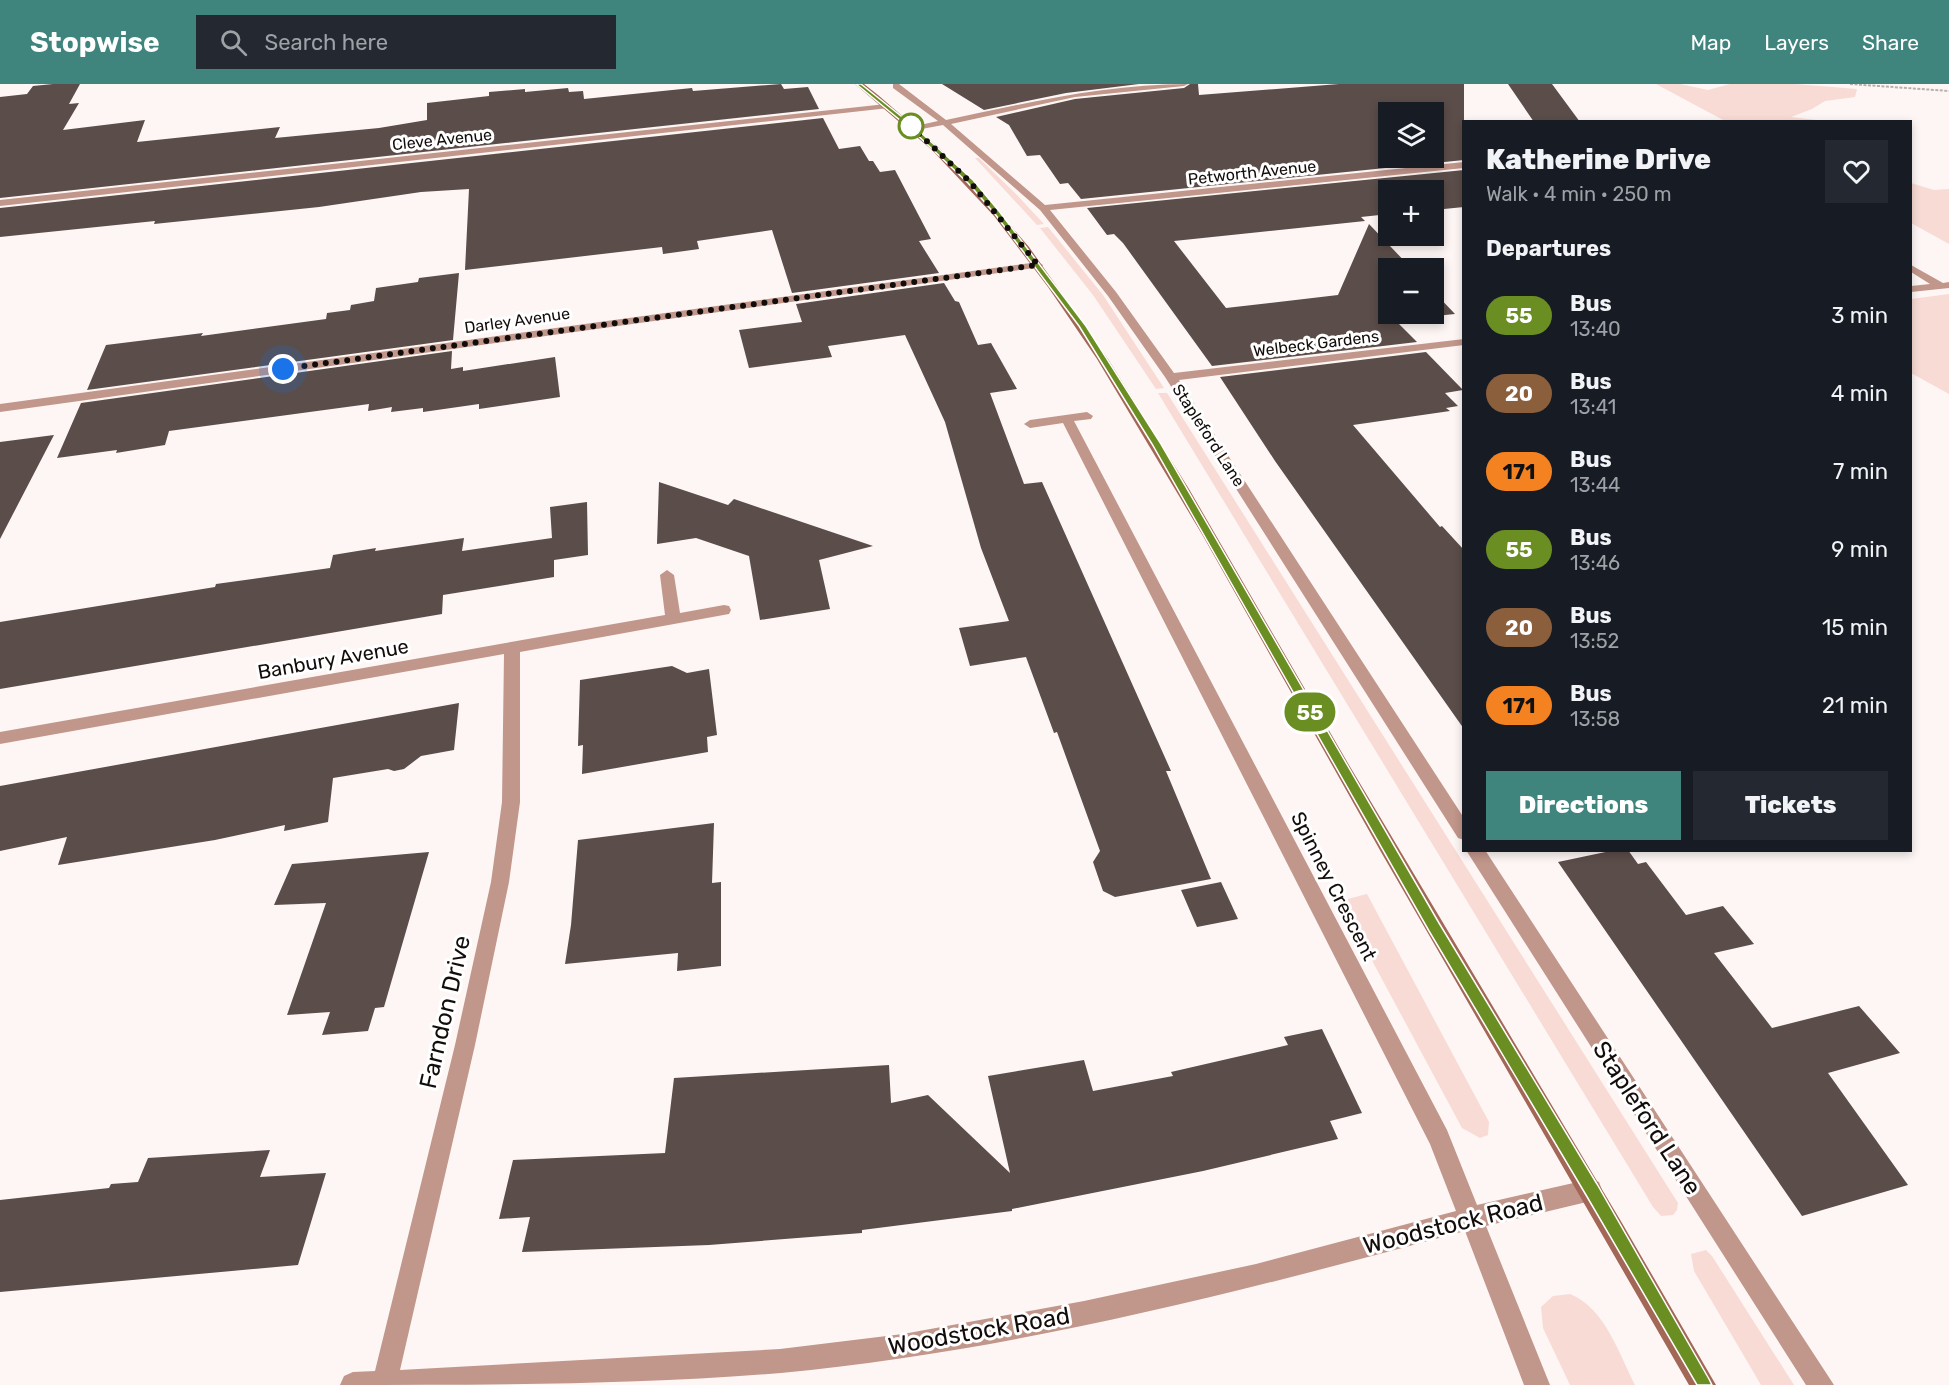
<!DOCTYPE html>
<html lang="en">
<head>
<meta charset="utf-8">
<style>
	:root { --surface:#171b24; --page:#242831; --text:#f1f3f6; --muted:#9ea1a6; --accent:#3f857d }
	body { margin:0; font-family:Rubik,sans-serif; background:var(--page); color:var(--text); height:100vh; display:flex; flex-direction:column; font-size:22px; white-space:nowrap }
	* { box-sizing:border-box; margin:0 }
	p { font-size:20px; color:var(--muted) }
	.icon { flex:none; width:33px; height:33px; fill:none; stroke:currentColor; stroke-width:2; stroke-linecap:round; stroke-linejoin:round }
	.map { position:relative; flex:1; overflow:hidden }
	.panel { position:absolute; left:1462px; top:36px; width:450px; height:732px; display:flex; flex-direction:column; background:var(--surface); border-radius:0px; box-shadow:0 3px 9px #0003 }
	.panel>* { flex:none }
	.badge { padding:0 12px; border-radius:20px; font-size:21px; line-height:39px }
	.controls { position:absolute; left:1378px; top:18px; display:grid; gap:12px }
	.controls a { display:grid; place-items:center; width:66px; height:66px; border-radius:0px; background:var(--surface); box-shadow:0 3px 9px #0003; font-size:30px }
	.you { position:absolute; width:30px; height:30px; margin:-15px; border:4px solid #fff; border-radius:50%; background:#1a73e8; box-shadow:0 0 0 9px #1a73e833 }
	.map>.badge { position:absolute; translate:-50% -50%; box-shadow:0 0 0 3px #fff }
	h2 { padding:0 24px; font-size:22px; line-height:54px }
	.round { display:grid; place-items:center; flex:none; width:63px; height:63px; border-radius:0px; background:var(--page) }
	.overview { display:flex; align-items:center; justify-content:space-between; height:102px; padding:0 24px }
	h1 { font-size:28px; font-weight:800; line-height:45px }
	.primary-button { display:flex; gap:12px; margin-top:auto; padding:12px 24px }
	.primary-button a { flex:1; height:69px; border-radius:0px; background:var(--accent); color:#fff; font-size:24px; font-weight:800; line-height:69px; text-align:center }
	.primary-button a+a { background:var(--page); color:var(--text) }
	ul { padding:0; list-style:none }
	li { display:flex; align-items:center; gap:18px; height:78px; padding:0 24px }
	li div { flex:1 }
	li b { display:block; font-size:22px }
	li em { font-style:normal }
	li .badge { min-width:66px; font-weight:700; text-align:center }
	header { display:flex; align-items:center; gap:36px; box-sizing:border-box; height:84px; padding:0 30px; background:var(--accent); color:#fff }
	header strong { font-size:28px }
	nav { display:flex; gap:33px; margin-inline-start:auto; font-size:21px }
	.search { width:420px; height:54px; background:var(--page); display:flex; align-items:center; gap:15px; box-sizing:border-box; padding:0 21px; border-radius:0px; color:var(--muted); font-size:22px }
	.map>svg:first-child { display:block }
	.green { fill:#f8dbd4 }
	.building { fill:#5b4d49; fill-rule:evenodd }
	.lines { fill:none; stroke-linecap:round; stroke-linejoin:round }
	.path { stroke:#b6afad; stroke-width:2; stroke-dasharray:3 1.5; stroke-linecap:butt }
	.minor { fill:#c1968b; fill-rule:evenodd }
	.secondary { fill:#a36757; fill-rule:evenodd }
	.line { fill:#6b8e23; stroke:#fff; stroke-width:1.5 }
	.walk { stroke:#120d0b; stroke-width:6; stroke-dasharray:0 10.8 }
	.stop-dot { fill:#fff; stroke:#6b8e23; stroke-width:3 }
	.labels { text-anchor:middle; stroke-width:6; stroke-linejoin:round; paint-order:stroke }
	.far-street-label { font-size:16px; fill:#120d0b; stroke:#fff }
	.street-label { font-size:20px; fill:#120d0b; stroke:#fff }
	.near-street-label { font-size:24px; fill:#120d0b; stroke:#fff }
</style>
</head>
<body>
<header>
<strong>Stopwise</strong>
<div class="search"><svg class="icon" aria-label="search" viewBox="0 0 24 24"><circle cx="10" cy="10" r="6"/><path d="M15 15l6 6"/></svg>Search here</div>
<nav><a>Map</a><a>Layers</a><a>Share</a></nav>
</header>
<div class="map">
<svg width="1949" height="1301" viewBox="0 0 1949 1301">
	<rect width="100%" height="100%" fill="#fdf6f4"/>
	<path class="green" d="M 1656,0 L 1680,0 L 1708,6 L 1730,0 L 1795,0 L 1857,5 L 1855,13 L 1825,17 L 1812,25 L 1791,33 L 1825,37 L 1725,37 Z
		M 975,74 L 979,74 L 1016,110 L 1044,140 L 1037,141 Z
		M 1911,99 L 1934,106 L 1949,105 L 1949,160 L 1911,139 Z
		M 1048,143 L 1103,211 L 1164,304 L 1156,305 L 1093,211 L 1040,144 Z
		M 1949,210 L 1949,310 L 1911,289 L 1911,215 Z
		M 1158,309 L 1167,309 L 1678,1119 L 1677,1126 L 1673,1131 L 1661,1132 L 1653,1123 Z
		M 1367,810 L 1489,1038 L 1488,1051 L 1480,1054 L 1462,1044 L 1340,817 Z
		M 1706,1166 L 1712,1172 L 1794,1301 L 1761,1301 L 1694,1187 L 1691,1170 Z
		M 1570,1210 C 1605,1224 1619,1270 1635,1301 L 1570,1301 L 1543,1244 L 1541,1223 L 1553,1212 Z"/>
	<path class="building" d="M 53,0 L 80,0 L 69,20 L 79,19 L 63,46 L 145,36 L 137,58 L 280,43 L 275,54 L 379,44 L 427,36 L 427,19 L 489,12 L 489,8 L 525,5 L 525,8 L 568,4 L 569,8 L 583,7 L 584,15 L 692,4 L 693,7 L 781,0 L 784,5 L 808,3 L 819,25 L 0,114 L 0,13 L 27,10 L 33,2 Z
		M 942,0 L 1139,0 L 1066,9 L 984,26 Z
		M 1190,0 L 1198,0 L 1199,11 L 1339,0 L 1464,0 L 1464,76 L 1081,115 L 1068,99 L 1060,100 L 1040,71 L 1027,72 L 1009,41 L 996,33 L 1075,15 L 1184,4 ZM 1389,28 L 1434,28 L 1434,74 L 1389,74 Z
		M 1508,0 L 1552,0 L 1580,38 L 1534,38 Z
		M 823,34 L 839,65 L 860,62 L 869,77 L 873,77 L 880,88 L 895,86 L 931,155 L 919,157 L 939,189 L 792,209 L 772,146 L 697,157 L 699,165 L 663,170 L 662,163 L 465,186 L 469,105 L 421,108 L 319,123 L 154,140 L 155,137 L 0,153 L 0,124 Z
		M 1464,86 L 1464,123 L 1434,126 L 1434,106 L 1389,106 L 1389,130 L 1361,133 L 1365,137 L 1174,157 L 1226,224 L 1338,211 L 1369,140 L 1411,184 L 1389,184 L 1389,230 L 1434,230 L 1434,208 L 1455,230 L 1395,236 L 1417,258 L 1212,282 L 1123,159 L 1114,150 L 1107,151 L 1087,124 Z
		M 459,189 L 453,256 L 87,306 L 106,261 L 203,249 L 201,252 L 326,235 L 327,229 L 350,226 L 351,221 L 374,217 L 376,204 L 418,198 L 419,194 Z
		M 944,199 L 955,217 L 959,218 L 978,261 L 991,259 L 1017,305 L 990,309 L 1024,400 L 1042,398 L 1171,687 L 1166,687 L 1211,795 L 1115,813 L 1103,807 L 1093,778 L 1100,767 L 1057,648 L 1054,649 L 1026,573 L 970,582 L 959,544 L 1009,537 L 981,464 L 945,338 L 905,251 L 828,262 L 832,273 L 749,284 L 739,246 L 802,238 L 796,220 Z
		M 452,267 L 451,285 L 463,283 L 463,287 L 555,273 L 560,313 L 479,325 L 479,320 L 423,328 L 423,324 L 391,328 L 392,323 L 368,327 L 369,320 L 169,347 L 165,361 L 116,369 L 117,366 L 57,374 L 81,319 Z
		M 1426,268 L 1463,306 L 1445,309 L 1458,322 L 1446,324 L 1450,327 L 1353,341 L 1440,443 L 1442,442 L 1464,466 L 1464,645 L 1275,377 L 1220,293 Z
		M 54,351 L 0,455 L 0,358 Z
		M 659,398 L 728,421 L 734,415 L 873,462 L 819,476 L 830,525 L 760,536 L 749,472 L 696,454 L 657,460 Z
		M 587,418 L 588,471 L 554,476 L 554,493 L 443,511 L 442,530 L 0,605 L 0,538 L 215,503 L 216,500 L 330,484 L 333,471 L 376,464 L 375,467 L 464,454 L 462,467 L 552,454 L 550,423 Z
		M 672,582 L 687,589 L 709,585 L 717,651 L 707,653 L 708,668 L 582,690 L 583,661 L 578,662 L 580,596 Z
		M 459,619 L 454,666 L 421,672 L 404,685 L 394,687 L 388,685 L 333,694 L 328,738 L 284,747 L 285,741 L 215,756 L 58,781 L 67,753 L 0,767 L 0,702 Z
		M 714,739 L 712,799 L 721,798 L 721,882 L 677,887 L 678,869 L 565,880 L 571,841 L 578,756 Z
		M 1615,766 L 1628,766 L 1638,780 L 1646,778 L 1686,831 L 1723,822 L 1754,860 L 1714,869 L 1772,944 L 1859,922 L 1900,969 L 1828,989 L 1908,1101 L 1802,1132 L 1558,778 Z
		M 429,768 L 384,923 L 375,924 L 368,947 L 322,951 L 330,928 L 287,931 L 326,819 L 274,821 L 292,780 Z
		M 1221,798 L 1238,835 L 1197,843 L 1181,806 Z
		M 1322,945 L 1362,1029 L 1330,1037 L 1338,1055 L 1203,1087 L 1012,1125 L 1012,1127 L 862,1146 L 862,1149 L 709,1161 L 522,1168 L 530,1133 L 499,1135 L 513,1076 L 665,1069 L 674,994 L 889,981 L 891,1019 L 928,1011 L 1010,1089 L 988,992 L 1084,976 L 1093,1007 L 1173,992 L 1171,988 L 1288,961 L 1284,953 Z
		M 270,1066 L 260,1093 L 326,1089 L 298,1181 L 0,1208 L 0,1116 L 109,1104 L 111,1100 L 138,1098 L 148,1074 Z"/>
	<g class="lines">
		<path class="path" d="M 1850,0 L 1949,7"/>
		<path class="minor" d="M 893,0 L 899,0 L 946,36 C 1026,19 1106,0 1188,0 L 1184,2 L 1075,13 L 951,40 L 1045,121 L 1464,78 L 1464,84 L 1050,126 L 1116,208 L 1174,289 L 1464,255 L 1464,261 L 1179,296 L 1464,734 L 1464,756 L 1458,754 L 1165,293 L 1108,212 L 1040,126 L 943,41 L 911,47 L 911,43 L 938,37 L 893,4 Z
			M 886,20 L 889,20 L 889,24 L 0,122 L 0,116 Z
			M 1038,178 L 1043,181 L 1042,183 L 0,328 L 0,320 Z
			M 1911,181 L 1943,199 L 1949,198 L 1949,204 L 1911,208 L 1911,202 L 1930,200 L 1911,188 Z
			M 1087,328 L 1093,332 L 1091,335 L 1074,337 L 1447,1046 L 1477,1121 L 1591,1095 L 1599,1098 L 1602,1106 L 1599,1114 L 1591,1117 L 1486,1142 L 1550,1301 L 1524,1301 L 1465,1147 C 1240,1208 1013,1267 781,1289 C 635,1301 487,1301 340,1301 L 344,1292 L 353,1288 L 375,1287 L 455,961 L 491,798 L 502,718 L 504,570 L 0,660 L 0,648 L 665,531 L 660,491 L 667,486 L 674,491 L 680,529 L 724,521 L 729,522 L 731,526 L 729,530 L 520,568 L 520,718 L 509,798 L 475,961 L 400,1286 L 780,1265 L 903,1250 L 1084,1217 L 1256,1180 L 1456,1127 L 1430,1060 L 1063,339 L 1030,344 L 1024,340 L 1030,336 Z
			M 1466,766 L 1485,766 L 1834,1301 L 1806,1301 Z"/>
		<path class="secondary" d="M 855,0 L 864,0 L 878,11 L 938,63 L 970,95 L 1029,163 L 1108,275 L 1189,405 L 1349,681 L 1622,1139 L 1716,1301 L 1689,1301 L 1381,768 L 1203,452 L 1097,275 L 1048,203 L 994,132 L 932,66 Z"/>
	</g>
	<path class="line" d="M 856,0 L 861,0 L 916,44 L 973,96 L 999,127 L 1086,242 L 1161,360 L 1439,839 L 1597,1100 L 1709,1295 L 1712,1301 L 1697,1301 L 1586,1111 L 1429,847 L 1152,360 L 1079,242 L 995,130 L 968,99 L 912,46 Z"/>
	<g class="lines">
		<path class="walk" d="M 283,285 L 1038,181 L 970,98 L 911,42"/>
	</g>
	<circle class="stop-dot" cx="911" cy="42" r="12"/>
	<g class="labels">
		<g class="far-street-label">
			<text transform="translate(442 55) rotate(-6)" y="6">Cleve Avenue</text>
			<text transform="translate(1252 88) rotate(-6)" y="6">Petworth Avenue</text>
			<text transform="translate(517 236) rotate(-8)" y="6">Darley Avenue</text>
			<text transform="translate(1316 259) rotate(-7)" y="6">Welbeck Gardens</text>
			<text transform="translate(1209 351) rotate(57)" y="6">Stapleford Lane</text>
		</g>
		<g class="street-label">
			<text transform="translate(333 575) rotate(-10)" y="7">Banbury Avenue</text>
			<text transform="translate(1334 802) rotate(63)" y="7">Spinney Crescent</text>
		</g>
		<g class="near-street-label">
			<text transform="translate(445 928) rotate(-77)" y="8">Farndon Drive</text>
			<text transform="translate(1647 1034) rotate(57)" y="8">Stapleford Lane</text>
			<text transform="translate(1453 1140) rotate(-14)" y="8">Woodstock Road</text>
			<text transform="translate(979 1247) rotate(-10)" y="8">Woodstock Road</text>
		</g>
	</g>
</svg>
<div class="controls">
<a><svg class="icon" aria-label="layers" viewBox="0 0 24 24"><path d="M12 4l9 5-9 5-9-5zM3 14l9 5 9-5"/></svg></a>
<a>+</a>
<a>−</a>
</div>
<div class="you" style="left:283px;top:285px"></div>
<b class="badge" style="left:1310px;top:628px;background:#6b8e23;color:#fff">55</b>
<section class="panel">
<div class="overview"><div><h1>Katherine Drive</h1><p>Walk · 4 min · 250 m</p></div><a class="round"><svg class="icon" aria-label="heart" viewBox="0 0 24 24"><path d="M12 20l-8-8c-3-5 5-10 8-4 3-6 11-1 8 4z"/></svg></a></div>
<h2>Departures</h2>
<ul>
<li><span class="badge" style="background:#6b8e23;color:#fff">55</span><div><b>Bus</b><p>13:40</p></div><em>3 min</em></li>
<li><span class="badge" style="background:#8b5e3c;color:#fff">20</span><div><b>Bus</b><p>13:41</p></div><em>4 min</em></li>
<li><span class="badge" style="background:#f58220;color:#111">171</span><div><b>Bus</b><p>13:44</p></div><em>7 min</em></li>
<li><span class="badge" style="background:#6b8e23;color:#fff">55</span><div><b>Bus</b><p>13:46</p></div><em>9 min</em></li>
<li><span class="badge" style="background:#8b5e3c;color:#fff">20</span><div><b>Bus</b><p>13:52</p></div><em>15 min</em></li>
<li><span class="badge" style="background:#f58220;color:#111">171</span><div><b>Bus</b><p>13:58</p></div><em>21 min</em></li>
</ul>
<div class="primary-button"><a>Directions</a><a>Tickets</a></div>
</section>
</div>
</body>
</html>
